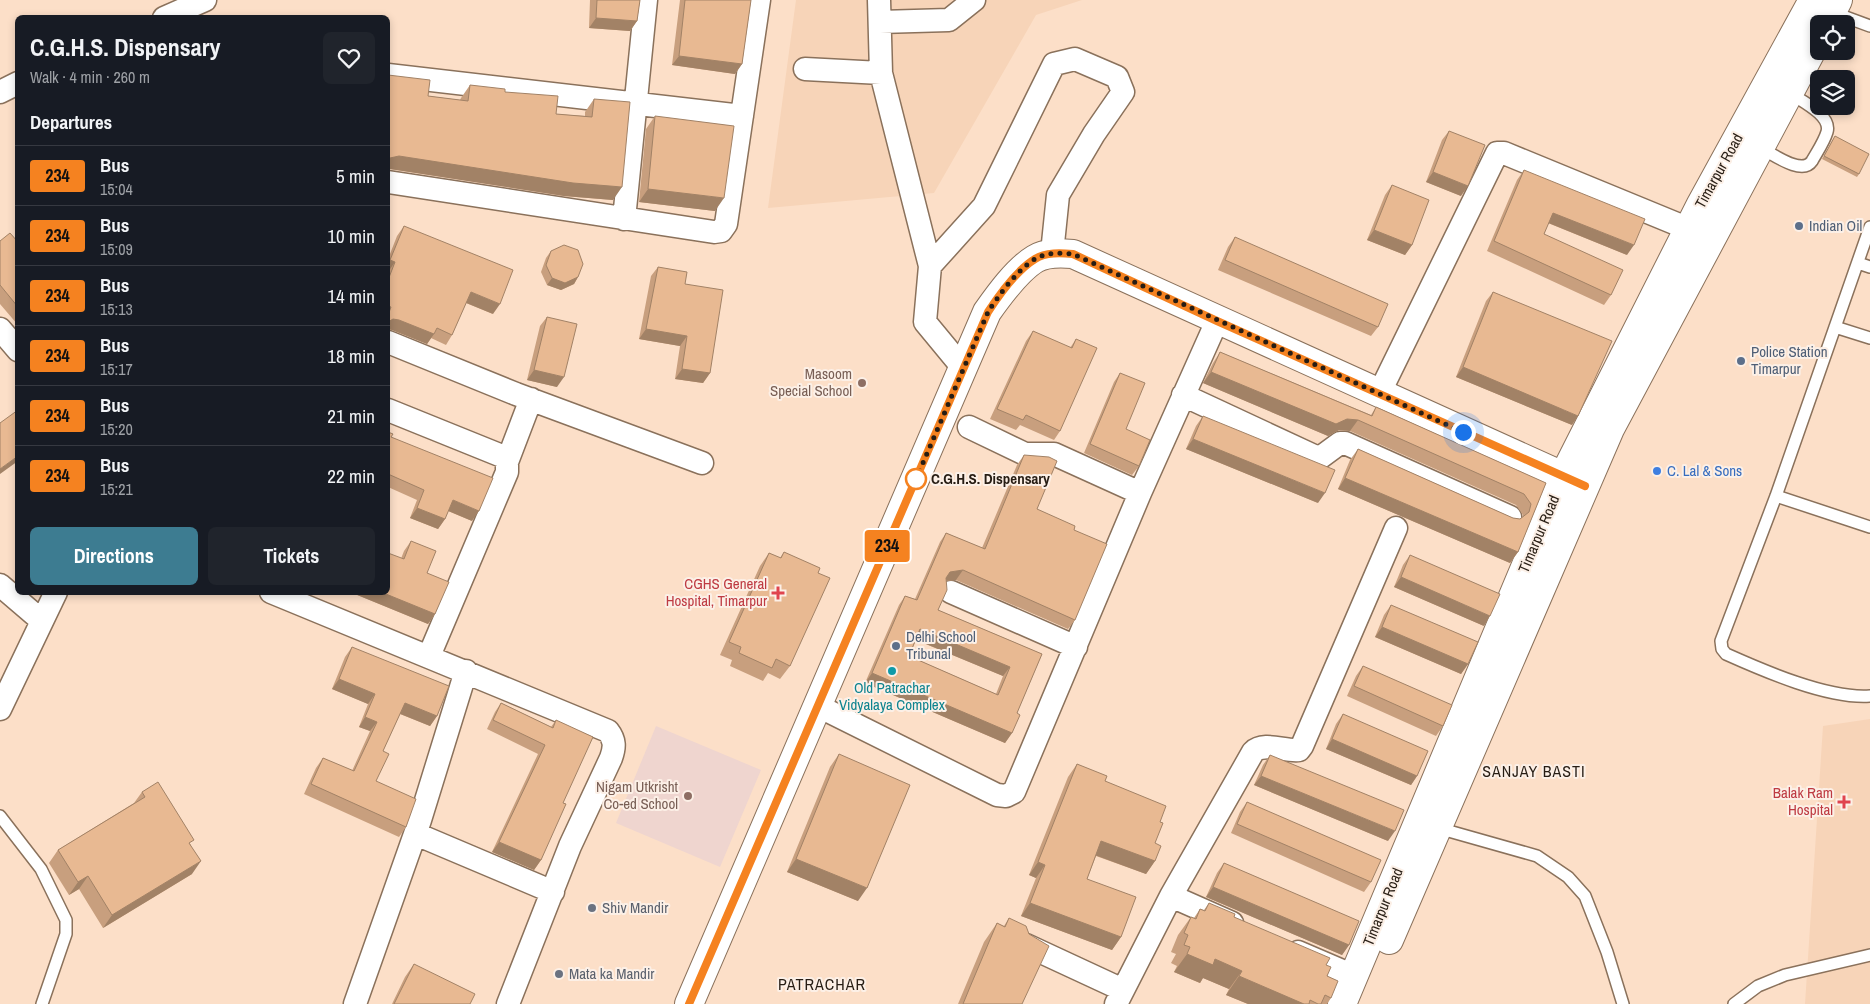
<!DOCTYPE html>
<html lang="en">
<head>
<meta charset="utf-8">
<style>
	:root { --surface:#171b24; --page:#20242c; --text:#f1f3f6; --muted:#9ea1a6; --line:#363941; --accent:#3d7c91 }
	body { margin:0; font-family:"Archivo Narrow",sans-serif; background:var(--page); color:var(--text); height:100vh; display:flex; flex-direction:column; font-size:19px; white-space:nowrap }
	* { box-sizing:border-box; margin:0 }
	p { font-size:16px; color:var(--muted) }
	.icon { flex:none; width:28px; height:28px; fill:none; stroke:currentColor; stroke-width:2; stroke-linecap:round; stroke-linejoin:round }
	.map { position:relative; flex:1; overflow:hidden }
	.drawer { position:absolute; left:15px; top:15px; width:375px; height:580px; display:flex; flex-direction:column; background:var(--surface); border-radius:8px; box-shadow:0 2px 8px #0003 }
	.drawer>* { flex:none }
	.badge { padding:0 10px; border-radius:4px; font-size:18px; line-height:32px }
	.controls { position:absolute; left:1810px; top:15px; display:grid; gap:10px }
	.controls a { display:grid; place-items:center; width:45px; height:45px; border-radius:8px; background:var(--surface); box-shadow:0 2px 8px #0003; font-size:25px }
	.you { position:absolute; width:25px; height:25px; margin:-12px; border:4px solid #fff; border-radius:50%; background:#1a73e8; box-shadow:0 0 0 8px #1a73e833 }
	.map>.badge { position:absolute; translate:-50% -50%; box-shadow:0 0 0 2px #fff }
	h2 { padding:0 15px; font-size:19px; line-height:45px }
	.round { display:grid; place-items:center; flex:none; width:52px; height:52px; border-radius:8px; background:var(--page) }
	.overview { display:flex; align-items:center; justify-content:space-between; height:85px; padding:0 15px }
	h1 { font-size:24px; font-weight:700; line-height:38px }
	.primary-button { display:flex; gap:10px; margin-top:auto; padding:10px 15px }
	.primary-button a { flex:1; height:58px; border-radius:8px; background:var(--accent); color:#fff; font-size:20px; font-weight:700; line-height:58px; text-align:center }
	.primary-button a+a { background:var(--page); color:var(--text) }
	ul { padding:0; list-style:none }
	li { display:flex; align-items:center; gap:15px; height:60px; padding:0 15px; border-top:1px solid var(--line) }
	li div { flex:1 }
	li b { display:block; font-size:19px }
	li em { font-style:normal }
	li .badge { min-width:55px; font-weight:700; text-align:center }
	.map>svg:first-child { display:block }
	.built { fill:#f7d4b8 }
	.education { fill:#efd5cf }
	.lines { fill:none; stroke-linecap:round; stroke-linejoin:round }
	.lane-casing { stroke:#8a715b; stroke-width:14 }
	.street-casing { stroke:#8a715b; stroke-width:25 }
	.secondary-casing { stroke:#8a715b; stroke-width:30 }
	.lane { stroke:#fff; stroke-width:11 }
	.street { stroke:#fff; stroke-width:22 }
	.secondary { stroke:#fff; stroke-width:28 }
	.wall { fill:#c89f7e; fill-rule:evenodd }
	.shaded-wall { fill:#a28266 }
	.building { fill:#e8b992; stroke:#a28266; fill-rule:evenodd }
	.line-casing { stroke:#fff; stroke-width:11 }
	.line { stroke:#f58220; stroke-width:8 }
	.walk { stroke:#271d14; stroke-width:5; stroke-dasharray:0 9 }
	.service-dot { fill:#5c6f8a; stroke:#fcf0e7; stroke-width:2 }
	.education-dot { fill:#8d6e63; stroke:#fcf0e7; stroke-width:2 }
	.shop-dot { fill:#3f7fe0; stroke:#fcf0e7; stroke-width:2 }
	.stop-dot { fill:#fff; stroke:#f58220; stroke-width:2.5 }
	.health-dot { fill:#e0444e; stroke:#fcf0e7; stroke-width:2 }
	.culture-dot { fill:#0f9aa8; stroke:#fcf0e7; stroke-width:2 }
	.worship-dot { fill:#6b7280; stroke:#fcf0e7; stroke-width:2 }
	.labels { text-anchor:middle; stroke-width:4; stroke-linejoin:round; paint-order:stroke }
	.street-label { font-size:15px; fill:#271d14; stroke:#fcf0e7 }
	.service-label { font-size:15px; fill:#4e5e75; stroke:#fcf0e7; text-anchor:start }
	.education-label { font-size:15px; fill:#785e54; stroke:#fcf0e7; text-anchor:end }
	.shop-label { font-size:15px; fill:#366cbe; stroke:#fcf0e7; text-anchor:start }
	.stop-label { font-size:15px; font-weight:bold; fill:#271d14; stroke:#fcf0e7; text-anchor:start }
	.health-label { font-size:15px; fill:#be3a42; stroke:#fcf0e7; text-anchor:end }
	.culture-label { font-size:15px; fill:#0d838f; stroke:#fcf0e7 }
	.worship-label { font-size:15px; fill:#5b616d; stroke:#fcf0e7; text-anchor:start }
	.neighbourhood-label { font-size:16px; letter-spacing:1px; fill:#271d14; stroke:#fcf0e7 }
</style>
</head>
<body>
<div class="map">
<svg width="1870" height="1004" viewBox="0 0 1870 1004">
	<rect width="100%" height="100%" fill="#fcdfc8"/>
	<path class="built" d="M 796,0 L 1082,0 L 1036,15 L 934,193 L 768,208 Z
		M 1870,719 L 1870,1004 L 1805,1004 L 1823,726 Z"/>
	<path class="education" d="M 656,726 L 761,770 L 720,867 L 616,823 Z"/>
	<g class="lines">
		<g class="lane-casing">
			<path id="lane" d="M 1832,12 L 1870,26
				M 1761,148 C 1773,154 1802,176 1812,161 C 1817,152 1824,142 1827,132 C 1832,115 1801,101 1790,93
				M 1870,227 L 1776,496 L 1721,641 L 1722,649 L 1726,654 C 1764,671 1828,699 1870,696
				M 1858,263 L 1870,267
				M 1835,327 L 1870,338
				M 1776,496 L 1870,527
				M 0,816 L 41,869 L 66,920 L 66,934 L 42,1004
				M 1438,828 L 1537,856 L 1568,877 L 1585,896 L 1607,952 L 1623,1004
				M 1734,1004 L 1758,986 L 1785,975 L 1870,955"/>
		</g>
		<g class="street-casing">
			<path id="street" d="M 879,0 L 881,73 L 930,266 L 984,206 L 1054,64 L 1075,59 L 1117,77 L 1123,92 L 1094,134 L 1058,195 L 1052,253
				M 164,18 L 205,0
				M 880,22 L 949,20 L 974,0
				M 805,69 L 881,73
				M 388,75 L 742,116
				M 0,92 L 18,83
				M 388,182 L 714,232 L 721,231 L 726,224 L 759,0
				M 624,219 L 646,0
				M 930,266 L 925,322 L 963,368
				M 0,329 L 18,350
				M 388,342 L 516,394 L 702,463
				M 1379,394 L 1497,153 L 1504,153 L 1689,229
				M 1183,395 L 1314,456 L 1321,457 L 1340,443 L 1345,443 L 1510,517
				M 388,410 L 502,456 L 507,462 L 507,472 L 429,656
				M 969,427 L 1025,454 L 1054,454 L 1140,493
				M 507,462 L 531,399
				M 0,585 L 42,621
				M 271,592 L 608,731 C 615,740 615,747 611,758 L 570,846 L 508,1004
				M 951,592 L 1076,647
				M 818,706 L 997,795 L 1006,796 L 1014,792 L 1140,493 L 1217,321
				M 0,709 L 56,592
				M 416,834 L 553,892
				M 1171,896 L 1232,923
				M 1026,945 L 1123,990
				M 1298,952 L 1354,976
				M 355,1004 L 420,820 L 466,671
				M 1116,1004 L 1171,896 L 1253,752 C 1264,741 1285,752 1299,750 L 1302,746 L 1396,528"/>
		</g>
		<g class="secondary-casing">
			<path id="secondary" d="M 1826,24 L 1838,0
				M 1389,940 L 1610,429 L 1819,37
				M 689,1004 L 987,312 C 999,295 1017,270 1035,259 C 1046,252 1061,253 1073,254 L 1585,486
				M 1342,1004 L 1563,477 L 1700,206 L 1813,0"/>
		</g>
		<use href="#lane" class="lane"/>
		<use href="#street" class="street"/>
		<use href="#secondary" class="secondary"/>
	</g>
	<path class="wall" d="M 590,0 L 640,0 L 637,21 L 630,31 L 589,28 Z
		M 680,0 L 751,0 L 742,64 L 735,74 L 672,65 Z
		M 388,75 L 428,96 L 460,100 L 461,98 L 470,85 L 505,92 L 556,114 L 585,116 L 585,112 L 594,99 L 613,200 L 564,196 L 390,169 L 388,170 Z
		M 655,116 L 715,211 L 639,202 L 646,129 Z
		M 1449,131 L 1461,196 L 1426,182 L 1442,140 Z
		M 1835,136 L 1859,174 L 1857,177 L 1822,159 Z
		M 1524,170 L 1627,255 L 1548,223 L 1544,234 L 1611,295 L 1604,305 L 1487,251 L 1517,180 Z
		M 1392,185 L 1412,245 L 1405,255 L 1367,240 L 1385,195 Z
		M 404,226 L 493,314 L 466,303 L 452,335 L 446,345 L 431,338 L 427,344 L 392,330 L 388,329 L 388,259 L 397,236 Z
		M 1235,237 L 1378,327 L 1371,336 L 1218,270 L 1228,247 Z
		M 0,241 L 18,242 L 18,325 L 0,304 Z
		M 551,251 L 578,277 L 574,284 L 561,290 L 547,285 L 541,272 L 546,258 Z
		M 658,267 L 685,284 L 710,373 L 703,383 L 675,379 L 680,346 L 639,339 L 651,276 Z
		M 1493,292 L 1572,425 L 1456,377 L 1486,301 Z
		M 547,317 L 557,387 L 527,380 L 540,326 Z
		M 1033,331 L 1070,348 L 1076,339 L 1060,431 L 1054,440 L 1020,425 L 1016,430 L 990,419 L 1026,341 Z
		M 1220,352 L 1371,415 L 1376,407 L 1546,483 L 1518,552 L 1510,563 L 1338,489 L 1350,460 L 1358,449 L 1513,518 L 1520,519 L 1523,517 L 1523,515 L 1516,505 L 1350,431 L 1339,430 L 1328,436 L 1203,383 L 1213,363 Z
		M 1120,373 L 1126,429 L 1139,466 L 1132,475 L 1084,453 L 1114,382 Z
		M 1203,416 L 1318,503 L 1186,449 L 1196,426 Z
		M 388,432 L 391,437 L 472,521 L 448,511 L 445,519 L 438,529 L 410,518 L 417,500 L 388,487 Z
		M 1024,455 L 1037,509 L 1074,530 L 1075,620 L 1068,629 L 956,580 L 946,581 L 938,610 L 1042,654 L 1017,713 L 1012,733 L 1005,743 L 865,683 L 899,605 L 905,596 L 915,599 L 940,542 L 946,533 L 982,548 L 1017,465 ZM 916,640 L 1003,676 L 996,694 L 909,656 Z
		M 411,541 L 427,573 L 435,614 L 428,624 L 350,592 L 388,592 L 404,551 Z
		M 784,552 L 818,573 L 790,666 L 780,679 L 768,673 L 763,681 L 730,666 L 732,660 L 720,655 L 760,566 L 769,553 L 780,558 Z
		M 1410,555 L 1484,626 L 1394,587 L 1403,565 Z
		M 1391,605 L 1468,664 L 1461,674 L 1375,637 L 1384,615 Z
		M 352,647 L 437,716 L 430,726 L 400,714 L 383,751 L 376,781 L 406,827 L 399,837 L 304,794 L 316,768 L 323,758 L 352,771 L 370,731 L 359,727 L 368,704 L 332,689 L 345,657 Z
		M 1363,666 L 1443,726 L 1436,736 L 1347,696 L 1356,676 Z
		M 501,703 L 551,727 L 556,720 L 563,803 L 541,860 L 534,870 L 492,852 L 538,754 L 487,729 L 495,712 Z
		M 1343,714 L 1417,776 L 1411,785 L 1326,749 L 1336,724 Z
		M 839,754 L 858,901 L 787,872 L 830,767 Z
		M 1270,755 L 1388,841 L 1254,785 L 1263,765 Z
		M 1077,764 L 1105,781 L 1160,822 L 1155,843 L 1155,861 L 1146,874 L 1096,856 L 1087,879 L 1121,937 L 1112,950 L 1021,916 L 1036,878 L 1029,875 L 1068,777 Z
		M 142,792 L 191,845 L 192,874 L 103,928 L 79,889 L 69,895 L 49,863 L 58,850 L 134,803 Z
		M 1247,802 L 1371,882 L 1364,892 L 1231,833 L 1240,812 Z
		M 1224,863 L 1349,945 L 1342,955 L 1206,897 L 1217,873 Z
		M 1209,903 L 1234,917 L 1326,965 L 1331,998 L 1327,1004 L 1248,1004 L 1226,995 L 1229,989 L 1203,978 L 1200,983 L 1174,972 L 1177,966 L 1171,963 L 1176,954 L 1171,952 L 1178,935 L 1191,917 L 1194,918 L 1200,909 L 1204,910 Z
		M 1009,918 L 1022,1004 L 958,1004 L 984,942 L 997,923 L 1004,926 Z
		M 414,964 L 470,1004 L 392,1004 L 405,977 Z"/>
	<path class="shaded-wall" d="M 596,18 L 637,21 L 630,31 L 589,28 Z
		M 679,56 L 742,64 L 735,74 L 672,65 Z
		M 399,156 L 622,187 L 613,200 L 564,196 L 390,169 L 388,170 L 388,158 Z
		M 1433,172 L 1468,186 L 1461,196 L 1426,182 Z
		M 648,189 L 724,198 L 715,211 L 639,202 Z
		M 1553,213 L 1634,245 L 1627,255 L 1546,222 Z
		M 1374,230 L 1412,245 L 1405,255 L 1367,240 Z
		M 390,260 L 395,262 L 388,272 L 388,264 Z
		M 578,277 L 574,284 L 561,290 L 547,285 L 552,278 Z
		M 471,292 L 500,304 L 493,314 L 464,302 Z
		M 388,306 L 391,307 L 388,312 Z
		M 393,319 L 399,320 L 434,334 L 427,344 L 392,330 L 388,329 L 388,322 Z
		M 646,329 L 687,336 L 680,346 L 639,339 Z
		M 1463,367 L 1578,416 L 1572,425 L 1456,377 Z
		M 682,369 L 710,373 L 703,383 L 675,379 Z
		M 534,370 L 564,377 L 557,387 L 527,380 Z
		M 1211,372 L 1347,419 L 1358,420 L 1350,431 L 1339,430 L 1328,436 L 1203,383 Z
		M 1193,439 L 1325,493 L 1318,503 L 1186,449 Z
		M 18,456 L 18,461 L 0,474 L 0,469 Z
		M 1345,478 L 1518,552 L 1510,563 L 1338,489 Z
		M 453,500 L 479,511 L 472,521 L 446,510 Z
		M 417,508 L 445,519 L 438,529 L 410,518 Z
		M 963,570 L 956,580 L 944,581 L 939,587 L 950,572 Z
		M 1401,577 L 1490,616 L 1484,626 L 1394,587 Z
		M 350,592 L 381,592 L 435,614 L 428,624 Z
		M 1382,627 L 1468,664 L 1461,674 L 1375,637 Z
		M 920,629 L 1010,667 L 1003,676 L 914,639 Z
		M 872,673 L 1012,733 L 1005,743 L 865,683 Z
		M 339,679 L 375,694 L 368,704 L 332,689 Z
		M 405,703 L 437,716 L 430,726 L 398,713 Z
		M 365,717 L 377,722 L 370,731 L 359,727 Z
		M 1332,739 L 1417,776 L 1411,785 L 1326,749 Z
		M 1261,776 L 1395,831 L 1388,841 L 1254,785 Z
		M 1101,841 L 1155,861 L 1146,874 L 1092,854 Z
		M 499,842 L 541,860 L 534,870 L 492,852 Z
		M 796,859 L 867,888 L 858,901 L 787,872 Z
		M 201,861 L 192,874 L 103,928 L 112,915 Z
		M 1038,862 L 1045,865 L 1036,878 L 1029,875 Z
		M 88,876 L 79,889 L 69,895 L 78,882 Z
		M 1213,887 L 1349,945 L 1342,955 L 1206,897 Z
		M 1030,903 L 1121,937 L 1112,950 L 1021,916 Z
		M 1187,954 L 1215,959 L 1242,971 L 1229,989 L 1203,978 L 1200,983 L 1174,972 Z
		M 1239,976 L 1304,1004 L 1248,1004 L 1226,995 Z"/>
	<path class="building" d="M 597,0 L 640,0 L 637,21 L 596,18 Z
		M 685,0 L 751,0 L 742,64 L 679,56 Z
		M 388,75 L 430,80 L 428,96 L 468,101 L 470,85 L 505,89 L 505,92 L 558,96 L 556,114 L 592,117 L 594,99 L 630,102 L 622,187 L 573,183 L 399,156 L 390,158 L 388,158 Z
		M 655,116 L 734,126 L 724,198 L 648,189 Z
		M 1449,131 L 1485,145 L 1468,186 L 1433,172 Z
		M 1835,136 L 1869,154 L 1859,174 L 1824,156 Z
		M 1524,170 L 1645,219 L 1634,245 L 1553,213 L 1544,234 L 1623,270 L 1611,295 L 1494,241 Z
		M 1392,185 L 1429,200 L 1412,245 L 1374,230 Z
		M 404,226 L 513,270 L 500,304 L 471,292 L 452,335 L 437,328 L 434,334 L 399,320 L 393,319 L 388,322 L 388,315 L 391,307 L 388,306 L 388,280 L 395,262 L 390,260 Z
		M 10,233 L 18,242 L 18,307 L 0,285 L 0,241 Z
		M 1235,237 L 1388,304 L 1378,327 L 1225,260 Z
		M 564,245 L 578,250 L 583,264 L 578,277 L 565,283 L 552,278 L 546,265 L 551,251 Z
		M 658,267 L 687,272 L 685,284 L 723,290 L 710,373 L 682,369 L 687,336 L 646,329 Z
		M 1493,292 L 1612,341 L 1578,416 L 1463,367 Z
		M 547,317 L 577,324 L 564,377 L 534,370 Z
		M 1033,331 L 1072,348 L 1076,339 L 1097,348 L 1060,431 L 1026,415 L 1023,420 L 997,409 Z
		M 1220,352 L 1372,416 L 1376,407 L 1546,483 L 1518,552 L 1345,478 L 1358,449 L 1513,518 L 1520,519 L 1529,512 L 1531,504 L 1524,494 L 1358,420 L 1347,419 L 1336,424 L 1211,372 Z
		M 1120,373 L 1145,383 L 1126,429 L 1150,440 L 1139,466 L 1090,444 Z
		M 18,410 L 18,456 L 0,469 L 0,423 Z
		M 1203,416 L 1335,470 L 1325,493 L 1193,439 Z
		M 388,432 L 393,434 L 391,437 L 493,478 L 479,511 L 453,500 L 445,519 L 417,508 L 424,490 L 388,474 Z
		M 1024,455 L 1049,457 L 1057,461 L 1037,509 L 1075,526 L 1074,530 L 1107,544 L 1075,620 L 963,570 L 950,572 L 946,578 L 947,590 L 938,610 L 1042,654 L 1017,713 L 1020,715 L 1012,733 L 872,673 L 905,596 L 917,600 L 946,533 L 985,549 ZM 920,629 L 1010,667 L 998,695 L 909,656 Z
		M 411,541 L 436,551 L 427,573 L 449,582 L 435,614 L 381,592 L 388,592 L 388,553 L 404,559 Z
		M 784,552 L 820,568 L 818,573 L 830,578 L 790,666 L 776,659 L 772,668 L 739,653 L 741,647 L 729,642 L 769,553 L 781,558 Z
		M 1410,555 L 1500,594 L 1490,616 L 1401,577 Z
		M 1391,605 L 1478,642 L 1468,664 L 1382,627 Z
		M 352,647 L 449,686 L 437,716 L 405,703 L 383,751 L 389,754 L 376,781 L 416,799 L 406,827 L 311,784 L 323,758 L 354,771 L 377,722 L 365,717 L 375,694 L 339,679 Z
		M 1363,666 L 1452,705 L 1443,726 L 1354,686 Z
		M 501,703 L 553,728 L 556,720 L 593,737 L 563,803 L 566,804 L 541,860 L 499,842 L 545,745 L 493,720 Z
		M 1343,714 L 1428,751 L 1417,776 L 1332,739 Z
		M 839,754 L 910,785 L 867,888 L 796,859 Z
		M 1270,755 L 1404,810 L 1395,831 L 1261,776 Z
		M 1077,764 L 1107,776 L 1105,781 L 1166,806 L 1160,822 L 1163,823 L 1155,843 L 1161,846 L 1155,861 L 1101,841 L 1087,879 L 1136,897 L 1121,937 L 1030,903 L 1045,865 L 1038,862 Z
		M 158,782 L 194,840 L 189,843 L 201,861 L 112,915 L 88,876 L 78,882 L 58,850 L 145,797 L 142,792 Z
		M 1247,802 L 1381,860 L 1371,882 L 1237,824 Z
		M 1224,863 L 1359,921 L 1349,945 L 1213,887 Z
		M 1209,903 L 1235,914 L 1234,917 L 1330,958 L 1326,965 L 1331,967 L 1327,976 L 1338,981 L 1331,998 L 1325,995 L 1321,1004 L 1318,1004 L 1310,1000 L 1309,1004 L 1304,1004 L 1239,976 L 1242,971 L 1215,959 L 1213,965 L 1187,954 L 1190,947 L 1184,945 L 1188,935 L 1184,933 L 1191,917 L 1196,919 L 1200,909 L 1205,911 Z
		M 1009,918 L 1026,926 L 1029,934 L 1049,946 L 1022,1004 L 963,1004 L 970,987 L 997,923 L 1005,927 Z
		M 414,964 L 475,994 L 470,1004 L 394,1004 Z"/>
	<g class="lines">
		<g class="line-casing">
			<path id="line" d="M 689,1004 L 988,312 C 999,295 1017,270 1035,259 C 1046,252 1061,253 1073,254 L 1217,321 L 1585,486"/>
		</g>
		<use href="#line" class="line"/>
		<path class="walk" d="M 916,479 L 988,312 C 999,295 1017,270 1035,259 C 1046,252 1061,253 1073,254 L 1463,432"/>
	</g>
	<g class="service-dot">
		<circle cx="1799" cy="226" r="5"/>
		<circle cx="1741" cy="361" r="5"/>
		<circle cx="896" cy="646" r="5"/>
	</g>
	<g class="education-dot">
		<circle cx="862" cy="383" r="5"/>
		<circle cx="688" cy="796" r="5"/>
	</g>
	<circle class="shop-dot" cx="1657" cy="471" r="5"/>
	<circle class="stop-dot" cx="916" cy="479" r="10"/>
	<g class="health-dot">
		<path d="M775.5 585.5h5v5h5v5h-5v5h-5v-5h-5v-5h5z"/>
		<path d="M1841.5 794.5h5v5h5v5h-5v5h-5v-5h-5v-5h5z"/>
	</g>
	<circle class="culture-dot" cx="892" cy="671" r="5"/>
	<g class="worship-dot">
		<circle cx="592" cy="908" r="5"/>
		<circle cx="559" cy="974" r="5"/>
	</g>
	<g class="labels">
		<g class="street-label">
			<text transform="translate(1719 171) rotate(-61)" y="5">Timarpur Road</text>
			<text transform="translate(1539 534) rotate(-67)" y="5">Timarpur Road</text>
			<text transform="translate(1383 907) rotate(-68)" y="5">Timarpur Road</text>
		</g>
		<g class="service-label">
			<text x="1809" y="231">Indian Oil</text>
			<text x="1751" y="357">Police Station<tspan x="1751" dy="17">Timarpur</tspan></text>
			<text x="906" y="642">Delhi School<tspan x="906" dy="17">Tribunal</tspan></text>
		</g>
		<g class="education-label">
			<text x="852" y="379">Masoom<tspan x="852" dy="17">Special School</tspan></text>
			<text x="678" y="792">Nigam Utkrisht<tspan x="678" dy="17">Co-ed School</tspan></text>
		</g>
		<g class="shop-label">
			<text x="1667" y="476">C. Lal &amp; Sons</text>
		</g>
		<g class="stop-label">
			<text x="931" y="484">C.G.H.S. Dispensary</text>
		</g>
		<g class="health-label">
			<text x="767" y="589">CGHS General<tspan x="767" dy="17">Hospital, Timarpur</tspan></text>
			<text x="1833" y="798">Balak Ram<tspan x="1833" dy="17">Hospital</tspan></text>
		</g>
		<g class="culture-label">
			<text x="892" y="693">Old Patrachar<tspan x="892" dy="17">Vidyalaya Complex</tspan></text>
		</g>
		<g class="worship-label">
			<text x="602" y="913">Shiv Mandir</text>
			<text x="569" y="979">Mata ka Mandir</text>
		</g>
		<g class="neighbourhood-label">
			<text x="1534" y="777">SANJAY BASTI</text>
			<text x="822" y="990">PATRACHAR</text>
		</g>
	</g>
</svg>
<div class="controls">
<a><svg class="icon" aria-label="locate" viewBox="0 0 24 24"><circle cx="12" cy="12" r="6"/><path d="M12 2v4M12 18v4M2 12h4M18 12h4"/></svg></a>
<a><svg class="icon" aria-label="layers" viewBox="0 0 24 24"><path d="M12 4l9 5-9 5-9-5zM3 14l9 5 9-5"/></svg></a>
</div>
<div class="you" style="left:1463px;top:432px"></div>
<b class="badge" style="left:887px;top:546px;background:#f58220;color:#111">234</b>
<section class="drawer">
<div class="overview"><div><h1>C.G.H.S. Dispensary</h1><p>Walk · 4 min · 260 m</p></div><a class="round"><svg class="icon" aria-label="heart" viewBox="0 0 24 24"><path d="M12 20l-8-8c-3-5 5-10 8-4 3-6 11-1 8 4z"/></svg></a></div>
<h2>Departures</h2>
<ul>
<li><span class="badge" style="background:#f58220;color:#111">234</span><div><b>Bus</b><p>15:04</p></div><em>5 min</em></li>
<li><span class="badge" style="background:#f58220;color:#111">234</span><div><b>Bus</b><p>15:09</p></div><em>10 min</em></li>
<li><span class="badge" style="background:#f58220;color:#111">234</span><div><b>Bus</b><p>15:13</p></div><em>14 min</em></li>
<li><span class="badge" style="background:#f58220;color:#111">234</span><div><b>Bus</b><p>15:17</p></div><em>18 min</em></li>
<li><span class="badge" style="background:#f58220;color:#111">234</span><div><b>Bus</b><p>15:20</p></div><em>21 min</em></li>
<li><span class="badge" style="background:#f58220;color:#111">234</span><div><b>Bus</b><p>15:21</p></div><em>22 min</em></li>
</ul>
<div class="primary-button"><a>Directions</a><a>Tickets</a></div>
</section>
</div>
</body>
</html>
